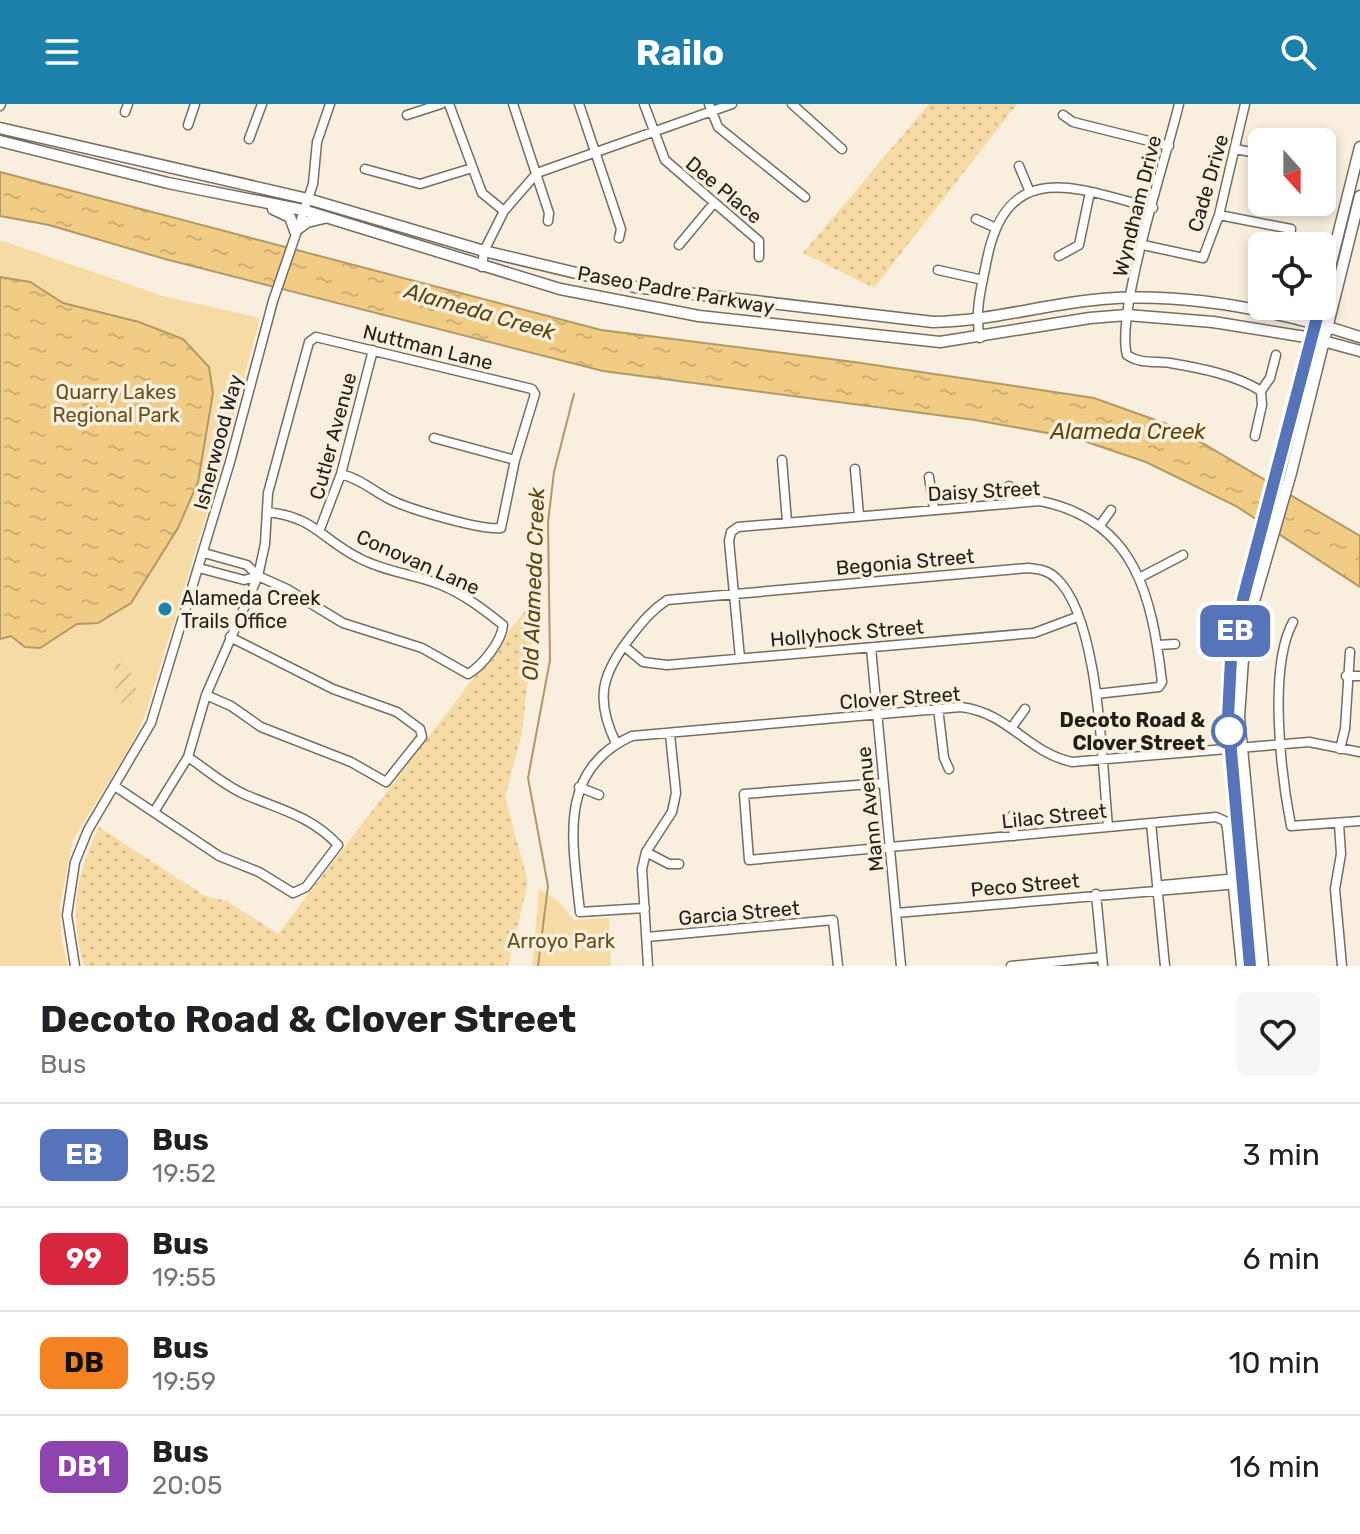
<!DOCTYPE html>
<html lang="en">
<head>
<meta charset="utf-8">
<style>
	:root { --surface:#fff; --page:#f6f6f6; --text:#202124; --muted:#757577; --line:#e0e0e0; --accent:#1d80ab }
	body { margin:0; font-family:Rubik,sans-serif; background:var(--page); color:var(--text); height:100vh; display:flex; flex-direction:column; font-size:30px; white-space:nowrap }
	* { box-sizing:border-box; margin:0 }
	p { font-size:26px; color:var(--muted) }
	.icon { flex:none; width:44px; height:44px; fill:none; stroke:currentColor; stroke-width:2; stroke-linecap:round; stroke-linejoin:round }
	.map { position:relative; height:862px; overflow:hidden }
	.sheet { display:flex; flex-direction:column; background:var(--surface); flex:1 }
	.sheet>* { flex:none }
	.badge { padding:0 16px; border-radius:12px; font-size:28px; line-height:52px }
	.needle { width:52px; rotate:159deg }
	.buttons { position:absolute; left:1248px; top:24px; display:grid; gap:16px }
	.buttons a { display:grid; place-items:center; width:88px; height:88px; border-radius:12px; background:var(--surface); box-shadow:0 4px 12px #0003; font-size:40px }
	.map>.badge { position:absolute; translate:-50% -50%; box-shadow:0 0 0 4px #fff }
	.round { display:grid; place-items:center; flex:none; width:84px; height:84px; border-radius:12px; background:var(--page) }
	.overview { display:flex; align-items:center; justify-content:space-between; height:136px; padding:0 40px }
	h1 { font-size:38px; font-weight:700; line-height:60px }
	ul { padding:0; list-style:none }
	li { display:flex; align-items:center; gap:24px; height:104px; padding:0 40px; border-top:2px solid var(--line) }
	li div { flex:1 }
	li b { display:block; font-size:30px }
	li em { font-style:normal }
	li .badge { min-width:88px; font-weight:700; text-align:center }
	header { display:flex; justify-content:space-between; align-items:center; height:104px; padding:0 40px; background:var(--accent); color:#fff; font-size:36px; font-weight:700 }
	.map>svg:first-child { display:block }
	.grass { fill:url(#grass-dots) }
	.park { fill:#f7dba5 }
	.garden { fill:url(#garden-furrows) }
	.water { fill:url(#water-ripples); stroke:#b39864; stroke-width:2 }
	.lines { fill:none; stroke-linecap:round; stroke-linejoin:round }
	.stream { stroke:#b39864; stroke-width:2 }
	.minor-casing { stroke:#756d5f; stroke-width:11 }
	.major-casing { stroke:#756d5f; stroke-width:13 }
	.minor { stroke:#fff; stroke-width:8 }
	.major { stroke:#fff; stroke-width:10 }
	.line-casing { stroke:#fff; stroke-width:18 }
	.line { stroke:#5674b9; stroke-width:12 }
	.poi-dot { fill:#1d80ab; stroke:#f8efde; stroke-width:3 }
	.stop-dot { fill:#fff; stroke:#5674b9; stroke-width:4 }
	.labels { text-anchor:middle; stroke-width:7; stroke-linejoin:round; paint-order:stroke }
	.street-label { font-size:20px; fill:#211d17; stroke:#f8efde }
	.park-label { font-size:20px; fill:#684f19; stroke:#f8efde }
	.poi-label { font-size:20px; fill:#211d17; stroke:#f8efde; text-anchor:start }
	.stop-label { font-size:20px; font-weight:bold; fill:#211d17; stroke:#f8efde; text-anchor:end }
	.water-label { font-size:22px; font-style:italic; fill:#5d450c; stroke:#f8efde }
</style>
</head>
<body>
<header><svg class="icon" aria-label="menu" viewBox="0 0 24 24"><path d="M4 6h16M4 12h16M4 18h16"/></svg>Railo<svg class="icon" aria-label="search" viewBox="0 0 24 24"><circle cx="10" cy="10" r="6"/><path d="M15 15l6 6"/></svg></header>
<div class="map">
<svg width="1360" height="862" viewBox="0 0 1360 862">
	<defs>
		<pattern id="grass-dots" width="8" height="8" patternUnits="userSpaceOnUse" patternTransform="scale(2)"><rect width="8" height="8" fill="#f7dba5"/><path d="M2 2h.1M6 6h.1" fill="none" stroke="#d3bc8d" stroke-width="1.8" stroke-linecap="round"/></pattern>
		<pattern id="garden-furrows" width="10" height="10" patternUnits="userSpaceOnUse" patternTransform="scale(2)"><rect width="10" height="10" fill="#f7dba5"/><path d="M-1 1l2-2M0 10L10 0M9 11l2-2" fill="none" stroke="#d3bc8d"/></pattern>
		<pattern id="water-ripples" width="26" height="14" patternUnits="userSpaceOnUse" patternTransform="scale(2)"><rect width="26" height="14" fill="#f1cc85"/><path d="M2 4q2-2 4 0t4 0M15 11q2-2 4 0t4 0" fill="none" stroke="#ceaf72"/></pattern>
	</defs>
	<rect width="100%" height="100%" fill="#f8efde"/>
	<path class="grass" d="M 929,0 L 1017,0 L 874,184 L 803,149 Z
		M 531,499 L 532,539 L 522,629 L 505,693 L 528,778 L 508,862 L 84,862 C 69,811 76,769 99,723 L 205,792 L 227,797 L 278,830 Z"/>
	<path class="park" d="M 0,136 L 163,192 L 260,214 L 213,390 L 146,608 L 132,640 L 73,736 L 60,801 L 62,838 L 68,862 L 0,862 Z
		M 539,785 L 557,796 L 574,816 L 609,814 L 611,862 L 532,862 Z"/>
	<path class="garden" d="M 118,558 C 138,569 138,583 134,604 L 121,599 L 120,587 L 108,581 Z"/>
	<path class="water" d="M 0,68 L 601,226 L 854,258 L 1094,294 L 1175,323 L 1360,432 L 1360,483 L 1236,402 L 1146,358 L 1075,334 L 975,316 L 603,267 L 165,155 L 49,121 L 0,112 Z
		M 0,173 L 30,178 L 63,199 L 139,218 L 183,235 L 209,263 L 213,289 L 198,378 L 178,424 L 131,499 L 98,519 L 77,520 L 40,544 L 25,543 L 11,532 L 0,535 Z"/>
	<g class="lines">
		<path class="stream" d="M 538,862 L 548,782 L 528,674 L 550,556 L 548,418 L 554,368 L 574,290"/>
		<g class="minor-casing">
			<path id="minor" d="M 449,0 L 482,89 L 504,107
				M 513,0 L 549,109 L 548,117
				M 579,0 L 621,125 L 619,134
				M 644,0 L 665,56 L 759,137 L 759,153
				M 709,0 L 718,23 L 805,93
				M 792,0 L 842,45
				M 1179,0 C 1167,51 1115,209 1127,251 C 1140,260 1155,257 1170,259 C 1200,264 1236,271 1261,287
				M 0,2 L 1,0
				M 125,8 L 128,0
				M 407,11 L 441,0
				M 1063,11 L 1073,18 L 1169,42
				M 188,21 L 195,0
				M 249,35 L 262,0
				M 1235,45 L 1262,50
				M 1019,62 L 1029,86
				M 365,65 L 420,80 L 472,64
				M 1219,111 L 1291,125 L 1288,142
				M 976,115 L 994,123
				M 679,141 L 714,99
				M 1143,141 L 1203,154 L 1219,111 L 1245,0
				M 1059,152 L 1079,141 L 1090,88
				M 482,163 L 484,147 L 504,107 L 537,69 L 732,0
				M 938,166 L 983,176
				M 980,234 C 974,207 982,181 987,155 C 1008,52 1078,85 1153,104
				M 1255,332 L 1262,301 L 1261,287 L 1270,274 L 1276,251
				M 434,334 L 515,356
				M 782,356 L 787,418
				M 855,365 L 859,411
				M 929,373 L 934,405
				M 1009,382 L 1009,398
				M 1101,420 L 1111,406
				M 320,425 L 341,370 L 373,246
				M 204,449 L 247,461 L 258,472 L 287,485 L 343,519 L 422,544 L 468,570 C 482,562 502,537 503,521 C 483,505 465,491 441,481 C 414,470 385,468 359,454 C 321,435 315,413 267,408
				M 199,464 L 244,476 L 258,472
				M 1139,474 L 1183,451
				M 1293,518 C 1268,563 1281,671 1291,722 L 1360,717
				M 1158,541 L 1175,540
				M 624,542 L 643,558 L 667,561 L 1034,529 L 1077,513
				M 871,544 L 901,862
				M 740,554 L 729,437 L 731,428 L 738,423 L 1040,397 C 1136,416 1152,493 1162,578 L 1159,583 L 1096,590
				M 1346,572 L 1360,572
				M 206,591 L 231,602 L 261,623 L 351,658 L 386,678 L 422,633 L 420,625 L 397,608 L 333,585 L 230,533
				M 938,604 L 944,654 L 949,665
				M 1012,623 L 1025,605
				M 616,639 C 594,594 602,569 632,531 C 643,517 652,506 667,496 L 1028,464 C 1038,465 1048,466 1056,474 C 1100,513 1102,663 1108,722
				M 1340,645 L 1345,625 L 1350,548
				M 883,679 L 744,690 L 749,756 L 1216,713 L 1225,717 L 1227,724 L 1241,862
				M 116,683 L 219,752 L 259,768 L 293,789 L 306,783 L 338,741 C 311,712 281,706 246,691 C 225,682 206,665 188,653
				M 579,683 L 599,691
				M 154,708 L 188,653 L 206,591 L 258,472 L 265,440 L 268,389 L 309,238 L 316,233 L 532,285 L 535,290 L 515,356 L 501,424 C 483,427 409,405 391,396 C 373,387 361,375 341,370
				M 1012,712 L 1014,732
				M 1151,719 L 1165,862
				M 1339,720 L 1341,750 L 1335,785 L 1342,862
				M 646,748 L 669,760 L 679,760
				M 1158,785 L 1163,781 L 1227,775 L 1232,778
				M 1096,790 L 1103,862
				M 645,804 L 580,808 C 573,739 556,666 632,632 L 961,603 C 1009,609 1027,648 1072,658 L 1309,638 L 1360,648
				M 896,809 L 1227,781 L 1232,778
				M 647,833 L 833,816 L 838,862
				M 75,862 L 67,811 L 75,758 L 88,726 L 151,619 L 230,358 L 273,197 L 313,80 L 317,38 L 330,0
				M 648,862 L 642,765 L 646,748 L 672,708 L 676,689 L 670,630
				M 1011,862 L 1102,853"/>
		</g>
		<g class="major-casing">
			<path id="major" d="M 0,24 L 308,95 L 484,147 L 635,183 L 933,218 C 991,217 1045,200 1102,195 C 1188,188 1279,207 1360,233
				M 0,37 L 168,79 L 303,106 L 560,185 L 699,212 L 940,238 L 1090,214 L 1127,211 L 1213,218 L 1312,234 L 1360,247
				M 273,105 L 290,113 L 295,127 L 307,118 L 324,114
				M 1322,195 L 1360,43
				M 1251,862 L 1228,613 L 1231,555 L 1243,495 L 1320,202
				M 1263,862 L 1239,613 L 1243,555 L 1254,497 L 1291,369 L 1360,92"/>
		</g>
		<use href="#minor" class="minor"/>
		<use href="#major" class="major"/>
	</g>
	<g class="lines">
		<g class="line-casing">
			<path id="line" d="M 1250,862 L 1228,613 L 1231,555 L 1243,495 L 1320,202"/>
		</g>
		<use href="#line" class="line"/>
	</g>
	<circle class="poi-dot" cx="165" cy="505" r="8"/>
	<circle class="stop-dot" cx="1229" cy="627" r="16"/>
	<g class="labels">
		<g class="street-label">
			<text transform="translate(1208 79) rotate(-74)" y="7">Cade Drive</text>
			<text transform="translate(724 86) rotate(40)" y="7">Dee Place</text>
			<text transform="translate(1137 102) rotate(-76)" y="7">Wyndham Drive</text>
			<text transform="translate(676 186) rotate(10)" y="7">Paseo Padre Parkway</text>
			<text transform="translate(428 243) rotate(14)" y="7">Nuttman Lane</text>
			<text transform="translate(333 332) rotate(-75)" y="7">Cutler Avenue</text>
			<text transform="translate(218 338) rotate(-75)" y="7">Isherwood Way</text>
			<text transform="translate(984 387) rotate(-3)" y="7">Daisy Street</text>
			<text transform="translate(418 458) rotate(24)" y="7">Conovan Lane</text>
			<text transform="translate(905 458) rotate(-5)" y="7">Begonia Street</text>
			<text transform="translate(847 529) rotate(-5)" y="7">Hollyhock Street</text>
			<text transform="translate(900 594) rotate(-4)" y="7">Clover Street</text>
			<text transform="translate(870 705) rotate(-96)" y="7">Mann Avenue</text>
			<text transform="translate(1054 712) rotate(-6)" y="7">Lilac Street</text>
			<text transform="translate(1025 781) rotate(-5)" y="7">Peco Street</text>
			<text transform="translate(739 809) rotate(-5)" y="7">Garcia Street</text>
		</g>
		<g class="park-label">
			<text x="116" y="295">Quarry Lakes<tspan x="116" dy="23">Regional Park</tspan></text>
			<text x="561" y="844">Arroyo Park</text>
		</g>
		<g class="poi-label">
			<text x="181" y="501">Alameda Creek<tspan x="181" dy="23">Trails Office</tspan></text>
		</g>
		<g class="stop-label">
			<text x="1205" y="623">Decoto Road &amp;<tspan x="1205" dy="23">Clover Street</tspan></text>
		</g>
		<g class="water-label">
			<text transform="translate(480 207) rotate(16)" y="8">Alameda Creek</text>
			<text x="1128" y="335">Alameda Creek</text>
			<text transform="translate(533 480) rotate(-88)" y="8">Old Alameda Creek</text>
		</g>
	</g>
</svg>
<div class="buttons">
<a><svg class="needle" viewBox="-14 -14 28 28"><path d="M0-13l5 13h-10z" fill="#e53935"/><path d="M0 13l5-13h-10z" fill="#757577"/></svg></a>
<a><svg class="icon" aria-label="locate" viewBox="0 0 24 24"><circle cx="12" cy="12" r="6"/><path d="M12 2v4M12 18v4M2 12h4M18 12h4"/></svg></a>
</div>
<b class="badge" style="left:1235px;top:527px;background:#5674b9;color:#fff">EB</b>
</div>
<section class="sheet">
<div class="overview"><div><h1>Decoto Road &amp; Clover Street</h1><p>Bus</p></div><a class="round"><svg class="icon" aria-label="heart" viewBox="0 0 24 24"><path d="M12 20l-8-8c-3-5 5-10 8-4 3-6 11-1 8 4z"/></svg></a></div>
<ul>
<li><span class="badge" style="background:#5674b9;color:#fff">EB</span><div><b>Bus</b><p>19:52</p></div><em>3 min</em></li>
<li><span class="badge" style="background:#d7263d;color:#fff">99</span><div><b>Bus</b><p>19:55</p></div><em>6 min</em></li>
<li><span class="badge" style="background:#f58220;color:#111">DB</span><div><b>Bus</b><p>19:59</p></div><em>10 min</em></li>
<li><span class="badge" style="background:#8e44ad;color:#fff">DB1</span><div><b>Bus</b><p>20:05</p></div><em>16 min</em></li>
</ul>
</section>
</body>
</html>
